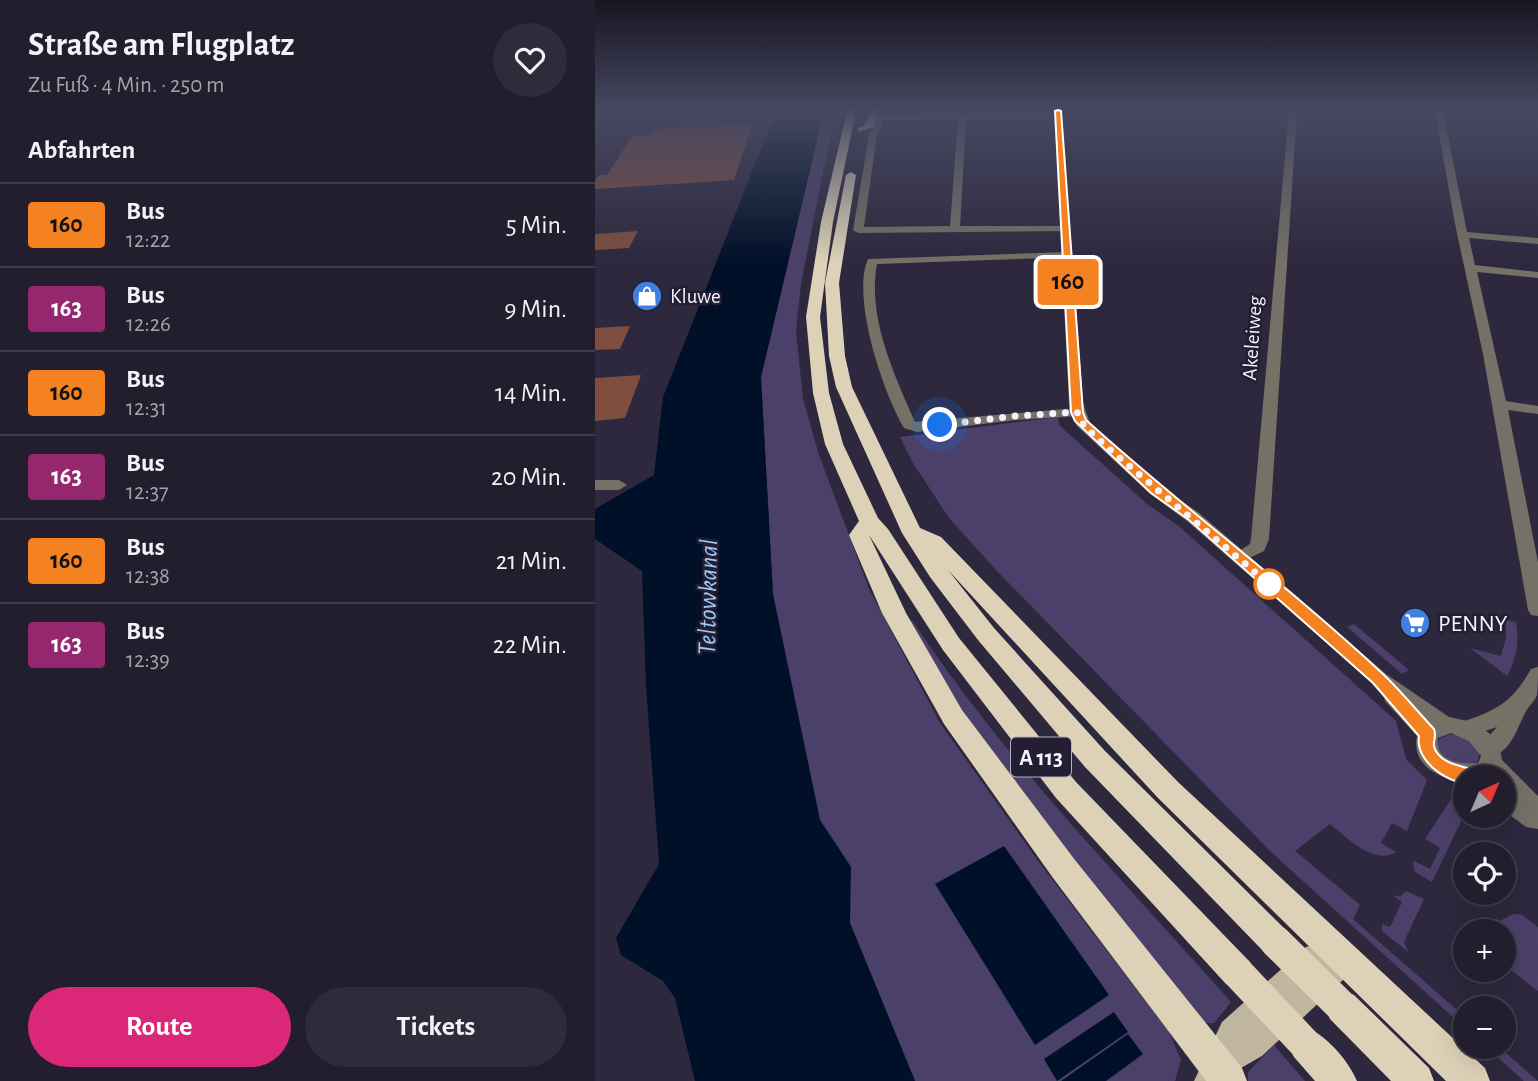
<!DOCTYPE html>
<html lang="de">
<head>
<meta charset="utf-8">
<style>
	:root { --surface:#221e2e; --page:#2e2b3a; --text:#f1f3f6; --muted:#a2a2aa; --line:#3f3c4a; --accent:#db2777 }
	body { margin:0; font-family:"Alegreya Sans",sans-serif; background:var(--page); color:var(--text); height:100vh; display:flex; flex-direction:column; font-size:26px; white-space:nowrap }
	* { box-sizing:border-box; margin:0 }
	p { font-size:23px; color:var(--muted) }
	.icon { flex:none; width:38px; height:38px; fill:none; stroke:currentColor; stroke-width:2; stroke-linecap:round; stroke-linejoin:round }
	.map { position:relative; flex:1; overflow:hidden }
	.drawer { display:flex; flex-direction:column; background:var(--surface); width:595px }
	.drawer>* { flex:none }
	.badge { padding:0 14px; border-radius:5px; font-size:24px; line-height:46px }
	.needle { width:46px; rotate:44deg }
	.tools { position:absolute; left:858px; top:765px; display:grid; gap:14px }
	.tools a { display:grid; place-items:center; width:63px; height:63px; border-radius:50%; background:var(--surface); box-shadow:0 7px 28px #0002,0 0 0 2px var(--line); font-size:35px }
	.you { position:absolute; width:35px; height:35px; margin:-18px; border:5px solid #fff; border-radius:50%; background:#1a73e8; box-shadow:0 0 0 10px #1a73e833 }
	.map>.badge { position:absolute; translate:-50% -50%; box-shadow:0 0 0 4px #fff }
	h2 { padding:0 28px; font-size:26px; line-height:63px }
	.round { display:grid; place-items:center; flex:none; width:74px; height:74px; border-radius:37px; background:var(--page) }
	.headline { display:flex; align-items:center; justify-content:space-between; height:119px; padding:0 28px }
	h1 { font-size:33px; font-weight:700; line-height:52px }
	.action { display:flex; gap:14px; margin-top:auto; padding:14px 28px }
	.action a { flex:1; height:80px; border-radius:42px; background:var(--accent); color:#fff; font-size:28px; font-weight:700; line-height:80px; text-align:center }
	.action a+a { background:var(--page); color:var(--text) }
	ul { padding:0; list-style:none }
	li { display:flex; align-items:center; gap:21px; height:84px; padding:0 28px; border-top:2px solid var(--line) }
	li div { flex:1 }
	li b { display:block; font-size:26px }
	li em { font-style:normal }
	li .badge { min-width:77px; font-weight:700; text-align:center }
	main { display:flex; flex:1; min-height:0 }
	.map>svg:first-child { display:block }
	.green { fill:#4b4069 }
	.water { fill:#001028 }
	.building { fill:#7f4d3d }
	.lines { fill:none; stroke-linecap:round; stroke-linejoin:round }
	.minor { fill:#757166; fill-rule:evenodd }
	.tertiary { fill:#757166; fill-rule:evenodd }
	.primary { fill:#c0b6a0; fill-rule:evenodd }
	.motorway { fill:#ddd2b7; fill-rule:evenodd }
	.motorway-bridge { stroke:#ddd2b7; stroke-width:32 }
	.line { fill:#f58220; stroke:#fff; stroke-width:2 }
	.walk { stroke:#f4f2fd; stroke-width:7; stroke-dasharray:0 12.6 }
	.stop-dot { fill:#fff; stroke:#f58220; stroke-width:3.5 }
	.labels { text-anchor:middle; stroke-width:5; stroke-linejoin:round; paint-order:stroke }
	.far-poi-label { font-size:21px; fill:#f4f2fd; stroke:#231e32; text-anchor:start }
	.far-street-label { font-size:21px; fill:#f4f2fd; stroke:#231e32 }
	.shield { fill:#231e32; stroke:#b5b2c0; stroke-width:2 }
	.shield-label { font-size:23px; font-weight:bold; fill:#f4f2fd }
	.poi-label { font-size:24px; fill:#f4f2fd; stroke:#231e32; text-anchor:start }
	.water-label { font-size:26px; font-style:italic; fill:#9bcaf8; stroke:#231e32 }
</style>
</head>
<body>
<main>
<section class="drawer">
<div class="headline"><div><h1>Straße am Flugplatz</h1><p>Zu Fuß · 4 Min. · 250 m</p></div><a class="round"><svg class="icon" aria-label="heart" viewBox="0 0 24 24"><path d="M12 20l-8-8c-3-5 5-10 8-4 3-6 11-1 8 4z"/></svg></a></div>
<h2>Abfahrten</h2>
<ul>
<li><span class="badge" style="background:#f58220;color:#111">160</span><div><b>Bus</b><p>12:22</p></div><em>5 Min.</em></li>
<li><span class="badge" style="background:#95276e;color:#fff">163</span><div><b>Bus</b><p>12:26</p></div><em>9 Min.</em></li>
<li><span class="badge" style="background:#f58220;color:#111">160</span><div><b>Bus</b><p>12:31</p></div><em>14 Min.</em></li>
<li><span class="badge" style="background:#95276e;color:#fff">163</span><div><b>Bus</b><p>12:37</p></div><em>20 Min.</em></li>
<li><span class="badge" style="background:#f58220;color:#111">160</span><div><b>Bus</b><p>12:38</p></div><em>21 Min.</em></li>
<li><span class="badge" style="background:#95276e;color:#fff">163</span><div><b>Bus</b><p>12:39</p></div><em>22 Min.</em></li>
</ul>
<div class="action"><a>Route</a><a>Tickets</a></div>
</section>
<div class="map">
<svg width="943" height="1081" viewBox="0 0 943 1081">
	<rect width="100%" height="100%" fill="#2d283d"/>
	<path class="green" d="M 229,111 L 240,111 L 206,284 L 201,331 L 208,399 L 224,455 L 274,589 L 345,723 L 443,861 L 574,1032 L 586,1060 L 580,1081 L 320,1081 L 255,923 L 255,866 L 225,821 L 178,595 L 166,377 Z
		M 463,417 L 464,425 L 552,504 L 585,527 L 801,721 L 811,759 L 832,780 L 812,831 L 797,823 L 786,843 L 801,852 C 779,866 751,837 735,824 L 700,851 L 765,905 L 758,919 L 870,1017 L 870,1028 L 676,852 L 401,570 L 354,518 L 318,463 L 305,437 Z
		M 317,620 C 408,758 527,879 636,1002 L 619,1023 L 608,1023 L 597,1015 L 373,719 L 314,622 Z
		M 911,620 L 921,622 C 925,640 921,660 912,676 L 875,648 L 906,656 L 911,638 Z
		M 759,624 L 807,664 L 814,670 L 807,674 L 752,627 Z
		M 855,734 L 871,737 L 885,752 L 882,762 C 866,770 846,761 842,744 L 844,739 Z
		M 860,793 L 870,796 L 870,813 L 837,882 L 820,872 L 818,863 L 819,861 L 835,869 L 845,848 L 830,839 Z
		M 811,891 L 829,899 L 809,942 L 813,952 L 787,931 L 787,924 L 795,927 L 807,902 L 800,897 L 801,895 L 805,897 Z
		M 918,914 L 927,915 L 943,927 L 943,991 L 908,964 L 908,931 L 895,931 L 903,922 Z
		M 679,1045 L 710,1081 L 653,1081 L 653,1072 Z
		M 891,1047 L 904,1047 L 943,1081 L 929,1081 Z"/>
	<path class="water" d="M 181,111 L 229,111 L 166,377 L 178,594 L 225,820 L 256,867 L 255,923 L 320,1081 L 100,1081 L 80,998 L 68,981 L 26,955 L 21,938 L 64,864 L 51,686 L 47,571 L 0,539 L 0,509 L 59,475 L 68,397 Z
		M 409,846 L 514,995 L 440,1045 L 340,884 Z
		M 519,1012 L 533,1032 L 462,1081 L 449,1059 Z
		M 533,1034 L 548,1054 L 511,1081 L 466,1081 Z"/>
	<path class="building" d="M 157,125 L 139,180 L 0,189 L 0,181 L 4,175 L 12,175 L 37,136 L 57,135 L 61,129 Z
		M 43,231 L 34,248 L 0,250 L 0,234 Z
		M 35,326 L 25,349 L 0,350 L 0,328 Z
		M 46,375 L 30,418 L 0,421 L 0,378 Z"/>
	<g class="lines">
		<path class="minor" d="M 694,111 L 702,111 L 674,539 L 669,551 L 644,563 L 635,557 L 655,544 L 656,539 Z
			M 840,111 L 848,111 L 872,232 L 943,238 L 943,244 L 874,238 L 880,265 L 943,272 L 943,278 L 882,272 L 911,401 L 943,406 L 943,414 L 913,410 L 943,562 L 943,616 L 936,615 L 933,610 L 888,354 L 860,224 Z
			M 463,114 L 466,118 L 371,119 L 365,226 L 470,226 L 475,229 L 474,231 L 263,233 L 258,230 L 274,135 L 283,116 ZM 363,119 L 355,226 L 269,227 L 282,135 L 289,120 Z
			M 472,252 L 476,253 L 476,257 L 282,264 C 272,317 299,374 320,422 L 482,408 L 489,412 L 482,416 L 421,420 L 322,432 L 309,428 C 288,393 256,297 273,259 Z
			M 0,480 L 24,480 L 32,485 L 24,490 L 0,490 Z
			M 943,667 C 943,675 943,687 942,695 C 940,701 933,707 930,713 C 921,731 912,763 886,754 L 883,748 L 902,727 L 872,737 L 864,735 L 861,729 L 864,723 C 902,710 916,704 936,669 Z"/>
		<path class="tertiary" d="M 459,111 L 467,111 L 488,403 L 495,423 L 566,487 L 604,513 L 791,674 L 854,717 L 877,722 L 894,733 L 905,749 L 907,760 L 943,796 L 943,829 L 931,827 L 908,810 L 908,777 L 870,777 L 870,782 C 845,779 816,766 822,736 L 790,701 L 788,692 L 592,521 L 554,493 L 482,426 L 476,416 L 474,403 ZM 856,733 L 874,741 L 886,756 L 883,763 C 866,765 839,761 843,738 Z"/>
		<path class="primary" d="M 741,939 L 751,943 L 755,952 L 748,980 L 667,1056 L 632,1076 L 630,1081 L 599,1081 L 627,1022 L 711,947 Z"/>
		<path class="motorway" d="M 252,111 L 261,111 L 238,222 L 225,317 L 234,393 L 248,444 L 283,518 L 293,529 L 364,638 L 481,782 L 655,962 L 660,973 L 655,984 L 643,989 L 631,984 L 461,798 L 348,650 L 274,535 L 311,613 L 367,710 L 480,860 L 647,1068 L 652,1081 L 611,1081 L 458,878 L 349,724 L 287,613 L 254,535 L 264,521 L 230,444 L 218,393 L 211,317 L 226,222 Z
			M 275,111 L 284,111 L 279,127 L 263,132 L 263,128 L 270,125 Z
			M 256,172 L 261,175 L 244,283 L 250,356 L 257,387 L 325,528 L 346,537 L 583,782 L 890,1068 L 895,1081 L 851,1081 L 563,798 L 353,570 L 399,628 L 510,751 L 692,931 L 697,942 L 692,953 L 681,957 L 670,953 L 490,767 L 383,640 L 335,577 L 307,533 L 241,387 L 234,356 L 230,283 L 251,175 Z
			M 747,990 L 759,995 L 834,1068 L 839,1081 L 796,1081 L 735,1019 L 730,1007 L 735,995 Z
			M 711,1027 C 732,1036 753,1060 762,1081 L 720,1081 L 699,1057 L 693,1045 L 699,1033 Z"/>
		<path class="motorway-bridge" d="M 681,942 L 747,1007
			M 643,973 L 711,1045"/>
	</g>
	<linearGradient id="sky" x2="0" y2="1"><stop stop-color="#191622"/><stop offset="0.42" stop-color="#464862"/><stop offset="1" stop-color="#464862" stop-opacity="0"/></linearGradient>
	<rect width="943" height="263" fill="url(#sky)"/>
	<path class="line" d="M 463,110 L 466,111 L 488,412 L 491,420 C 587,507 693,585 788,674 C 806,691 822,711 839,729 C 842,737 838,739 839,746 C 843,765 873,767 887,772 L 890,777 L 887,782 C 862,791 819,764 824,736 L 778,683 L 594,520 L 556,493 L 480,421 L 476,412 L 460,111 Z"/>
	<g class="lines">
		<path class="walk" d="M 345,425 L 421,416 L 482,412 L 489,426 L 513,448 L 674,584"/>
	</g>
	<defs>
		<g id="shop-disc" transform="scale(1.575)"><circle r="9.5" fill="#3f7fe0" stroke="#231e32"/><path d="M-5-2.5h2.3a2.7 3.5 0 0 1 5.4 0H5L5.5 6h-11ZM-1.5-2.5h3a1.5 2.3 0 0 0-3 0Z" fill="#fff"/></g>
		<g id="supermarket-disc" transform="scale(1.575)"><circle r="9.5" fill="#3f7fe0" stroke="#231e32"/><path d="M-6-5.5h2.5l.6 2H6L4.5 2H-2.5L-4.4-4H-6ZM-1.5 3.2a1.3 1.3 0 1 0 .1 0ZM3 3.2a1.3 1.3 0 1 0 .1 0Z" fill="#fff"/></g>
	</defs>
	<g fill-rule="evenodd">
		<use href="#shop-disc" x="52" y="296"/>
		<use href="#supermarket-disc" x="820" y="623"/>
	</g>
	<circle class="stop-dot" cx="674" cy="584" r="14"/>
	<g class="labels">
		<g class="far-poi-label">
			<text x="75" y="303">Kluwe</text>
		</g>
		<g class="far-street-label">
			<text transform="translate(657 338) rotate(-86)" y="7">Akeleiweg</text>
		</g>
		<rect class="shield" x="416" y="737.5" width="60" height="39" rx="5"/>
		<g class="shield-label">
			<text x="446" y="765">A 113</text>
		</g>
		<g class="poi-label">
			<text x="843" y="631">PENNY</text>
		</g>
		<g class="water-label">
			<text transform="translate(112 597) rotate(-89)" y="9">Teltowkanal</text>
		</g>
	</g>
</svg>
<div class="tools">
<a><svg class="needle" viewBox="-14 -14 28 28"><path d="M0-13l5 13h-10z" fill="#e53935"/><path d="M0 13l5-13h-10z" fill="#a2a2aa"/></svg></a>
<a><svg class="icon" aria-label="locate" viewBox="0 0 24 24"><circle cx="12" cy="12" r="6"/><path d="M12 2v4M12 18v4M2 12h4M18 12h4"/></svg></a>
<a>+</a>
<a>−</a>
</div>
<div class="you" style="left:345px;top:425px"></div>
<b class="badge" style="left:473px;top:282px;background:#f58220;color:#111">160</b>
</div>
</main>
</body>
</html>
